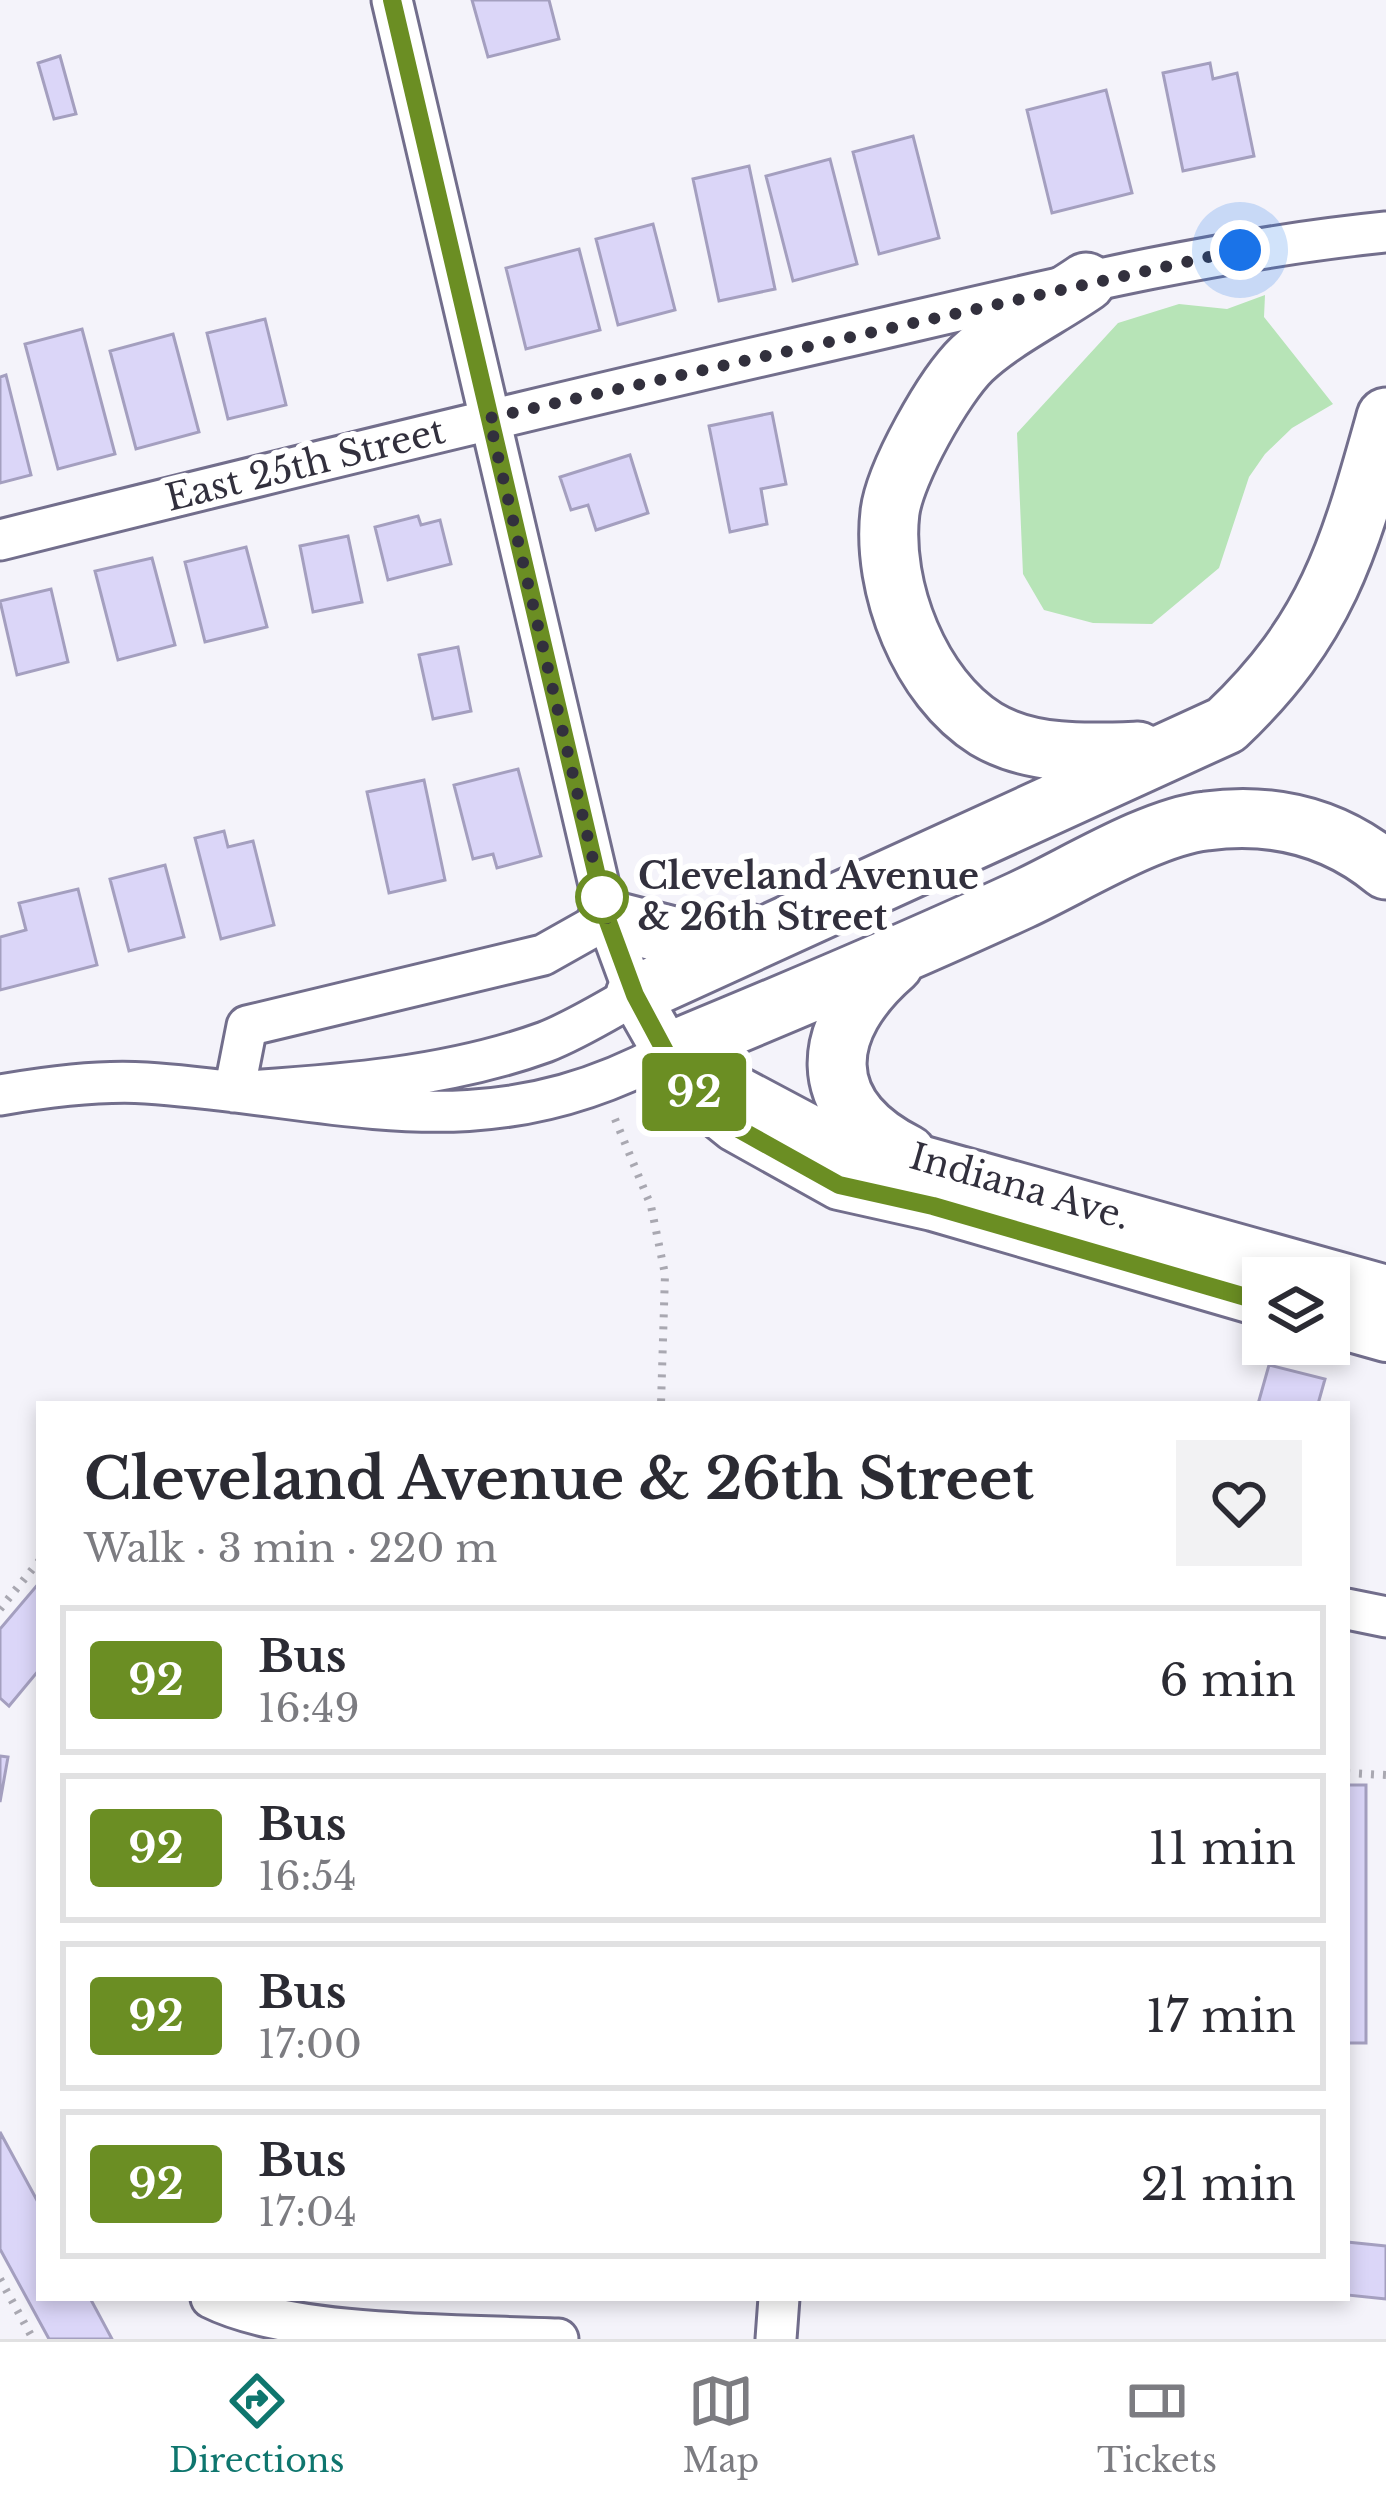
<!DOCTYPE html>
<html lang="en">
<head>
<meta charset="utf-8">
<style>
	:root { --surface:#fff; --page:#f2f2f3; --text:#2b2b33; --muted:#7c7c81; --line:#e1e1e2; --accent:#0f766e }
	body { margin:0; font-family:"Libre Baskerville",serif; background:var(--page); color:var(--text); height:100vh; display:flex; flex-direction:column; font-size:45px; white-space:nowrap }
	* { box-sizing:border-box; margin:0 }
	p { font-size:39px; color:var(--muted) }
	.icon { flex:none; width:66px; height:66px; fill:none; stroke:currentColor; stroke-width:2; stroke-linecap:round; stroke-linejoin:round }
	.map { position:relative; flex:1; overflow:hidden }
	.panel { position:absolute; left:36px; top:1401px; width:1314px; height:900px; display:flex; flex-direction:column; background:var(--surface); border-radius:0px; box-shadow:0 6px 18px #0003 }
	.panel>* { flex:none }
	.badge { padding:0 24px; border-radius:9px; font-size:42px; line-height:78px }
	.controls { position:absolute; left:1242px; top:1257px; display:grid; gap:24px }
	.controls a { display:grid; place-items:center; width:108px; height:108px; border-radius:0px; background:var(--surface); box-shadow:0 6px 18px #0003; font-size:60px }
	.you { position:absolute; width:60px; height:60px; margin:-30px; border:9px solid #fff; border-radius:50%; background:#1a73e8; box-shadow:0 0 0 18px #1a73e833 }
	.map>.badge { position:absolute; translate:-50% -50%; box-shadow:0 0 0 6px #fff }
	.round { display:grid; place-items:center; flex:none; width:126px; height:126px; border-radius:0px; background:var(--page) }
	.summary { display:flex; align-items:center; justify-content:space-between; height:204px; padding:0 48px }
	h1 { font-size:57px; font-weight:800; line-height:90px }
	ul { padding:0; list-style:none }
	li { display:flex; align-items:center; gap:36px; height:150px; margin:0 24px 18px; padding:0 24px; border:6px solid var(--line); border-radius:0px }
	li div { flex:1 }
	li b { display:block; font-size:45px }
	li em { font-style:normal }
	li .badge { min-width:132px; font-weight:700; text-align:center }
	.menu { display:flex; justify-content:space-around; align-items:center; height:168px; border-top:3px solid var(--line); background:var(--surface); font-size:33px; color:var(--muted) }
	.menu a { display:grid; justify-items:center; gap:6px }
	.menu .active { color:var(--accent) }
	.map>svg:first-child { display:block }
	.green { fill:#b7e4b7 }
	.building { fill:#dbd6f8; stroke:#a49fbf; stroke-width:3 }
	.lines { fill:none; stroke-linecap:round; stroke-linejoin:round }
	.minor-casing { stroke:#726e8c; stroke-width:45 }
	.major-casing { stroke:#726e8c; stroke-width:54 }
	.highway-casing { stroke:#726e8c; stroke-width:63 }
	.path { stroke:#a9a8b1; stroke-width:8; stroke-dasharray:3 9; stroke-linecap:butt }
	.minor { stroke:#fff; stroke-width:39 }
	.major { stroke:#fff; stroke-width:48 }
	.highway { stroke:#fff; stroke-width:57 }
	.line-casing { stroke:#fff; stroke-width:27 }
	.line { stroke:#6b8e23; stroke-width:18 }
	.walk { stroke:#32303d; stroke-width:12; stroke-dasharray:0 21.6 }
	.stop-dot { fill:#fff; stroke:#6b8e23; stroke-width:6 }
	.labels { text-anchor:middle; stroke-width:12; stroke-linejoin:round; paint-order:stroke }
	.street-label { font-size:36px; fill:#32303d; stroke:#fff }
	.stop-label { font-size:36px; font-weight:bold; fill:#32303d; stroke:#fff; text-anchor:start }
</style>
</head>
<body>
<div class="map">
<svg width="1386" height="2339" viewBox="0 0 1386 2339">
	<rect width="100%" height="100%" fill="#f4f3fa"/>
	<path class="green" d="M 1265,295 L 1264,317 L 1333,404 L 1292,428 L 1265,454 L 1249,477 L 1219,568 L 1152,624 L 1093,623 L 1044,610 L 1023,574 L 1017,433 L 1118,323 L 1179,304 L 1227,309 Z"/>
	<path class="building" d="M 472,0 L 549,0 L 559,39 L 488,57 Z
		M 60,56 L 76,114 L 54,119 L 38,63 Z
		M 1210,63 L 1213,79 L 1237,73 L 1254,156 L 1183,171 L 1163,73 Z
		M 1106,90 L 1132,193 L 1052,213 L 1027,110 Z
		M 913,136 L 939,238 L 879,254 L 853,152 Z
		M 830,159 L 857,264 L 793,281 L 766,176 Z
		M 749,166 L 775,289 L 719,301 L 693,179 Z
		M 653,224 L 675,310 L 618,325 L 596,239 Z
		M 579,249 L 600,330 L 526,349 L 506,268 Z
		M 265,319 L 286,405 L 228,419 L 207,333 Z
		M 82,329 L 115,454 L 58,469 L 25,344 Z
		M 173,334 L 199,432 L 136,449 L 110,351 Z
		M 6,375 L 31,475 L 0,483 L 0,377 Z
		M 772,413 L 786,484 L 761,489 L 767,524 L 730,532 L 709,426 Z
		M 630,455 L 648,513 L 596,530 L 588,505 L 571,510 L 560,477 Z
		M 418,516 L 421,525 L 440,520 L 451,564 L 388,580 L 375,527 Z
		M 348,536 L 362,602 L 313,612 L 300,546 Z
		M 246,547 L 267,627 L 205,642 L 185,562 Z
		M 152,558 L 175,645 L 118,660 L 95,571 Z
		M 51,589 L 68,662 L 17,675 L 0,601 Z
		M 458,647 L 471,711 L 433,719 L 419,655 Z
		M 518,769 L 541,856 L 497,868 L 493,854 L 473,859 L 454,785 Z
		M 424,780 L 445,880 L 389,893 L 367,792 Z
		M 224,831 L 228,847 L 253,841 L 274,925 L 221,939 L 195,838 Z
		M 165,865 L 184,937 L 129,951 L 110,879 Z
		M 78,889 L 97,965 L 0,990 L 0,937 L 26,930 L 19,903 Z
		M 1269,1365 L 1325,1379 L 1318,1404 L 1258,1404 Z
		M 39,1583 L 39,1670 L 9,1706 L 0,1698 L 0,1629 Z
		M 0,1756 L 8,1757 L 0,1802 Z
		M 1347,1785 L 1366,1785 L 1366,2043 L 1347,2043 Z
		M 0,2132 L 39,2204 L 39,2298 L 90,2298 L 112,2339 L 49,2339 L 0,2249 Z
		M 1347,2242 L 1386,2246 L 1386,2299 L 1347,2295 Z"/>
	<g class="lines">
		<g class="minor-casing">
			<path id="minor" d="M 0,540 C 277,471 554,403 832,340 C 1016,298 1199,251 1386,232
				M 234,1092 C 338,1085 446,1078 545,1042 C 576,1030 606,1011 635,995 L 607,919 L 392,0
				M 234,1092 L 247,1026 L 543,955 L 607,919
				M 0,1095 C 47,1087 98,1080 146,1083 C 340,1096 480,1154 666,1053
				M 1347,1609 L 1386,1617
				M 211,2298 C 291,2338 464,2335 558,2339
				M 776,2339 L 779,2298"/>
		</g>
		<g class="major-casing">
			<path id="major" d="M 635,995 L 681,1076 L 704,1102 L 735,1127 L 839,1185 L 933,1206 L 1263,1302
				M 666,1053 L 809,1129 L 1386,1290
				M 1329,1321 L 1386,1337"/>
		</g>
		<g class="highway-casing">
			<path id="highway" d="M 1086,282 C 1050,307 1004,329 972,359 C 944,386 895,473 890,512 C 881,587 920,688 986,729 C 1031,756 1089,753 1138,751
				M 607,919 L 681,938 L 748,933
				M 894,964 C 819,1029 813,1106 907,1154
				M 635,995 L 1226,725 C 1328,628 1349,549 1386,417
				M 666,1053 C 785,1004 904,954 1021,900 C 1073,876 1151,827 1206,821 C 1274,812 1334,827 1386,870"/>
		</g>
		<path class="path" d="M 615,1119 L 651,1206 L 665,1274 L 661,1404
			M 0,1609 L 39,1561
			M 1347,1773 L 1386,1775
			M 0,2279 L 33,2339"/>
		<use href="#minor" class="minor"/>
		<use href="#major" class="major"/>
		<use href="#highway" class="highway"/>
	</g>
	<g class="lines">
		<g class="line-casing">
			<path id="line" d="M 392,0 L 607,919 L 635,995 L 666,1053 L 704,1102 L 735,1127 L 839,1185 L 933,1206 L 1263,1302"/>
		</g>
		<use href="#line" class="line"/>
		<path class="walk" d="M 602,897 L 607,919 L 489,418 L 1240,250"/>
	</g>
	<circle class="stop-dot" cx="602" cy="897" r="24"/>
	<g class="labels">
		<g class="street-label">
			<text transform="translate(305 464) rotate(-14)" y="13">East 25th Street</text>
			<text transform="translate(1020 1186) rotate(16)" y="13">Indiana Ave.</text>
		</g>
		<g class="stop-label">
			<text x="638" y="889">Cleveland Avenue<tspan x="638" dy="41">&amp; 26th Street</tspan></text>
		</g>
	</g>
</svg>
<div class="controls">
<a><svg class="icon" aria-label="layers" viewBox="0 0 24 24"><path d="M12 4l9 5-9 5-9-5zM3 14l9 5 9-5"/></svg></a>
</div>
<div class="you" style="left:1240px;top:250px"></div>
<b class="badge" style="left:694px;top:1092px;background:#6b8e23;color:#fff">92</b>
<section class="panel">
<div class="summary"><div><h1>Cleveland Avenue &amp; 26th Street</h1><p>Walk · 3 min · 220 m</p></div><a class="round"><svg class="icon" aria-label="heart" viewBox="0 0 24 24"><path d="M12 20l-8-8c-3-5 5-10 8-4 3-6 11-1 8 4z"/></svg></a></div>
<ul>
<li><span class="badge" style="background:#6b8e23;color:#fff">92</span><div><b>Bus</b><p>16:49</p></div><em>6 min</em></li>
<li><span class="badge" style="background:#6b8e23;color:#fff">92</span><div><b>Bus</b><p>16:54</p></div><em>11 min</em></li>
<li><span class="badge" style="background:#6b8e23;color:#fff">92</span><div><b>Bus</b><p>17:00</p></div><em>17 min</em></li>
<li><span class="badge" style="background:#6b8e23;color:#fff">92</span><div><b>Bus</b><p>17:04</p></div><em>21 min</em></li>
</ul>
</section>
</div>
<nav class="menu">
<a class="active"><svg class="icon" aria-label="directions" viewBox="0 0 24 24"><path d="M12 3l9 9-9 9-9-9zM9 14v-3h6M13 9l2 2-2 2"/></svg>Directions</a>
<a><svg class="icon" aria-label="map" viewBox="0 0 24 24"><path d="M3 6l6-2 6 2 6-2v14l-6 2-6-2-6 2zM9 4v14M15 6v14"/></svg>Map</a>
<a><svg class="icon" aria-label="tickets" viewBox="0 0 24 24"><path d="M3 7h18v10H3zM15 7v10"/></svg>Tickets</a>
</nav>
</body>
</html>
